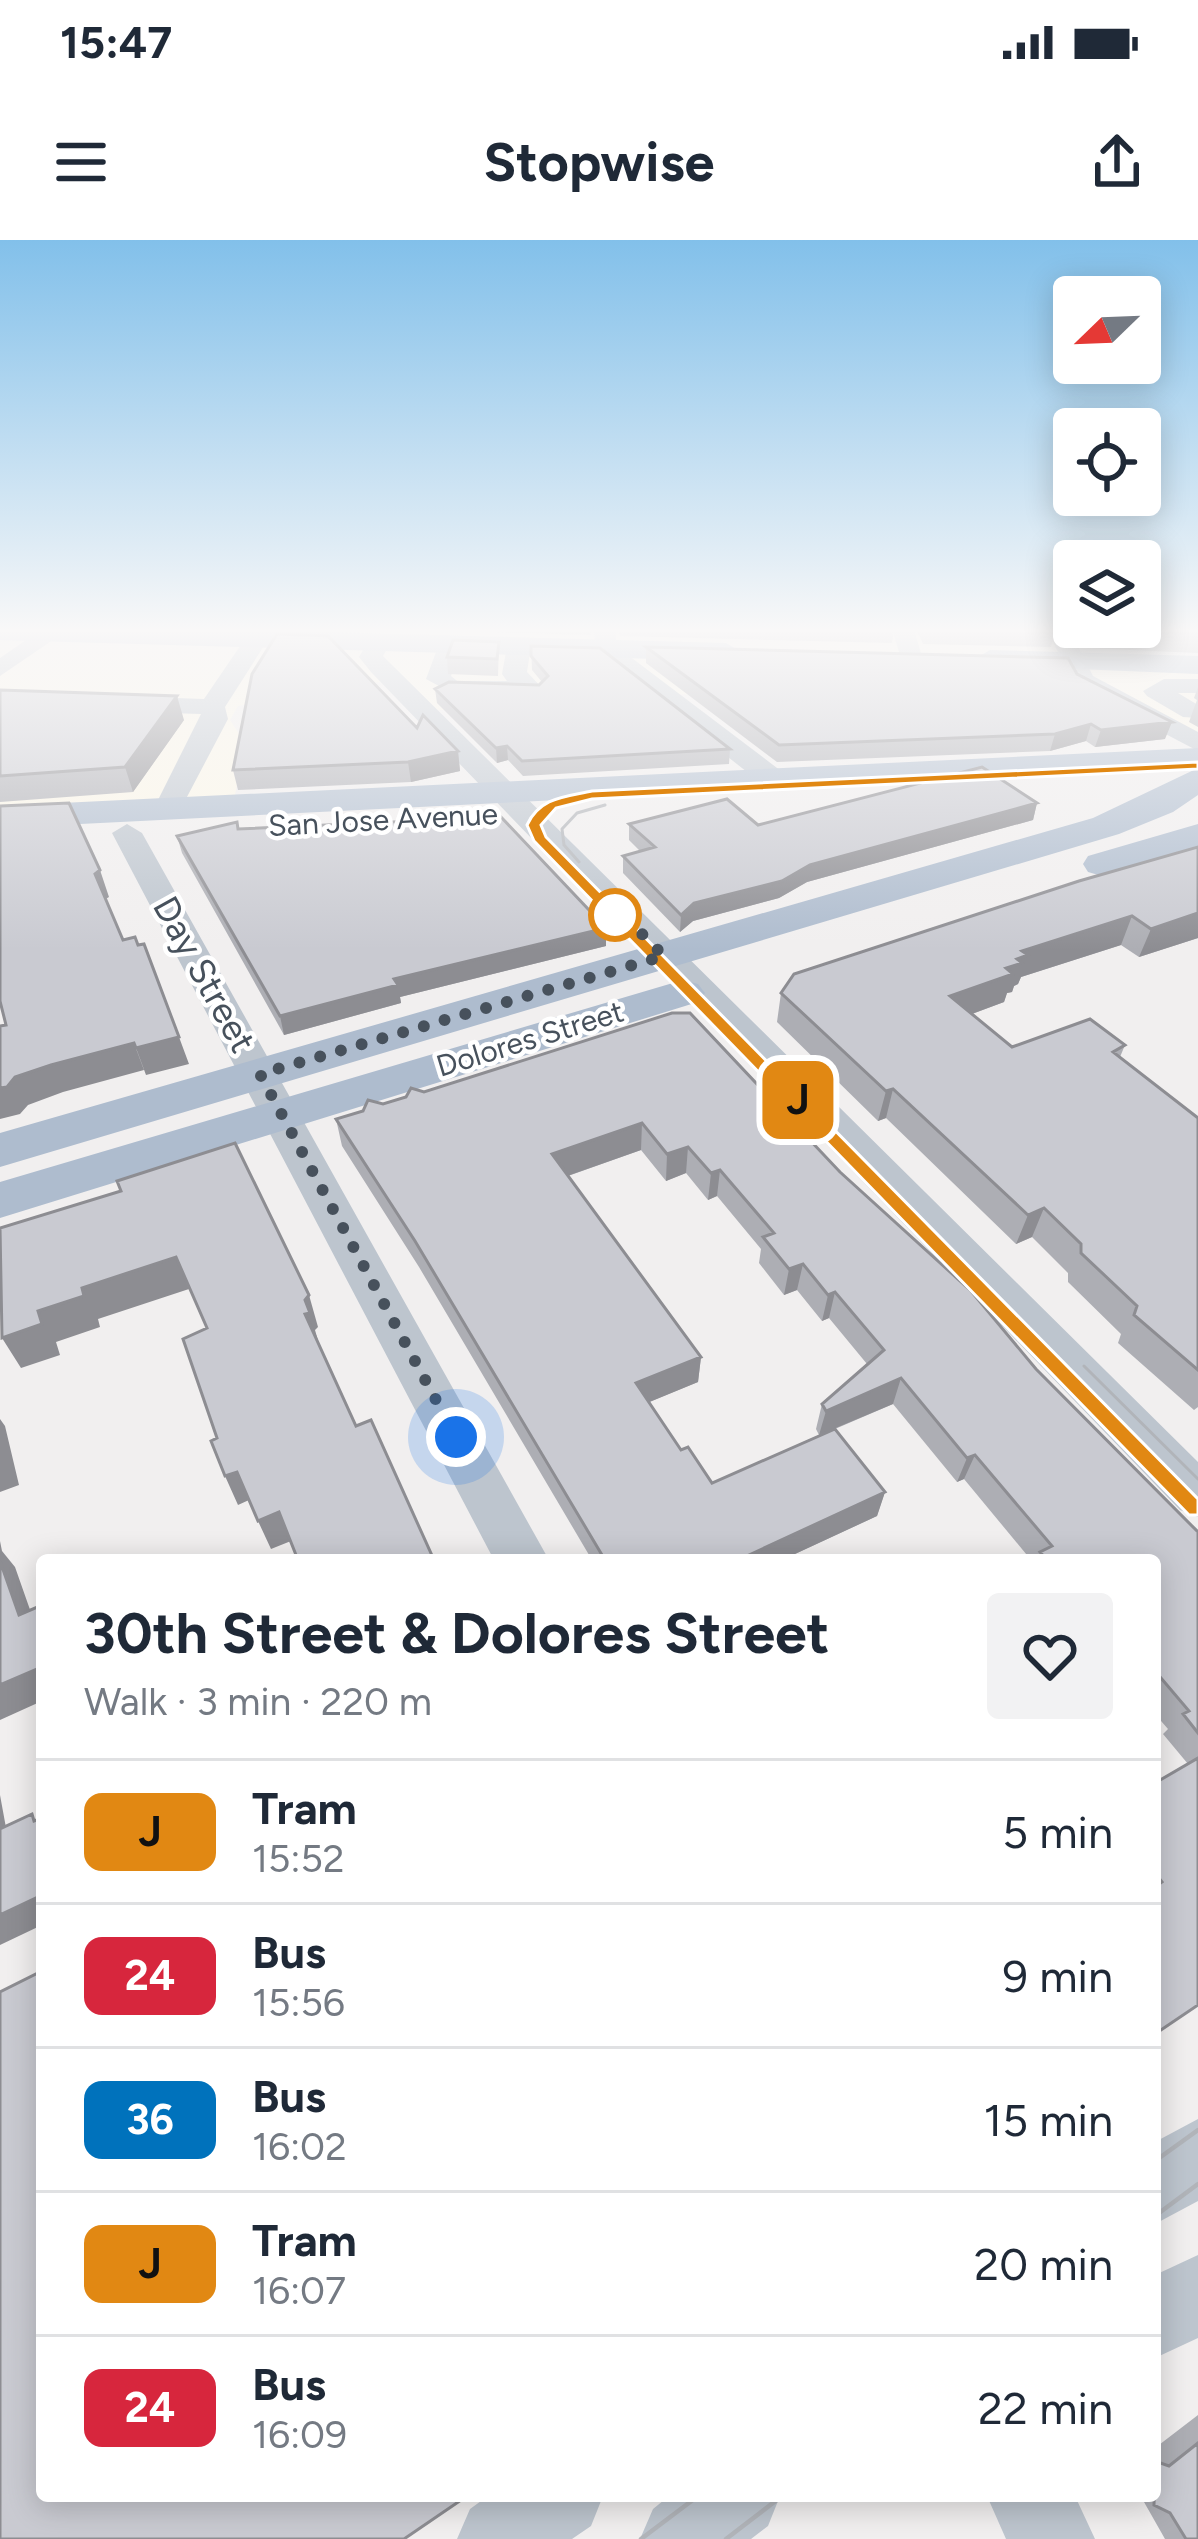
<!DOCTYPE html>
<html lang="en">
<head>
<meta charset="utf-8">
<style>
	:root { --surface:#fff; --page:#f2f2f3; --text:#1f2937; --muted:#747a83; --line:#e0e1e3 }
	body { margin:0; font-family:Figtree,sans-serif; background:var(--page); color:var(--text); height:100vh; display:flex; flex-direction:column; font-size:45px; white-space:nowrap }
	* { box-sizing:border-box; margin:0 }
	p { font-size:39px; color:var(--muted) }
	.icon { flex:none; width:66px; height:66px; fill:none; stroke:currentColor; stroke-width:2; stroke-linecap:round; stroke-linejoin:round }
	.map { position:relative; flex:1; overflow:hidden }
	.drawer { position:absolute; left:36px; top:1314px; width:1125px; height:948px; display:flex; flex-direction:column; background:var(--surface); border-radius:12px; box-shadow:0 6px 30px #0003 }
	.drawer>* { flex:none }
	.badge { padding:0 24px; border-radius:18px; font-size:42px; line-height:78px }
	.needle { width:78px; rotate:247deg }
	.tools { position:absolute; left:1053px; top:36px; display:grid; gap:24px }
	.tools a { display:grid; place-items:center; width:108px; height:108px; border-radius:12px; background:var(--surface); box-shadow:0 6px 30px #0003; font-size:60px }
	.you { position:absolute; width:60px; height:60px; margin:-30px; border:9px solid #fff; border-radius:50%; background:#1a73e8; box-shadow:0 0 0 18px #1a73e833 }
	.map>.badge { position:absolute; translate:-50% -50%; box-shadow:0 0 0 6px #fff }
	.round { display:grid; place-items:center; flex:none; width:126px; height:126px; border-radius:12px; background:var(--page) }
	.summary { display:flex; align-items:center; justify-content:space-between; height:204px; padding:0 48px }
	h1 { font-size:57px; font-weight:700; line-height:90px }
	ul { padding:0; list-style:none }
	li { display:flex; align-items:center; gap:36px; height:144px; padding:0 48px; border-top:3px solid var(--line) }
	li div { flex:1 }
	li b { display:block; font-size:45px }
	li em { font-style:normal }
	li .badge { min-width:132px; font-weight:700; text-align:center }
	.status { display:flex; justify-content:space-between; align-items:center; height:84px; padding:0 60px; background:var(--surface); direction:ltr }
	.status svg { height:33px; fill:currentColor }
	header { display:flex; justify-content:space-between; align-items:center; height:156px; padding:0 48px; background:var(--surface); font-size:54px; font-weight:700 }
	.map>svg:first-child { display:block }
	.commercial { fill:#fcf7e8 }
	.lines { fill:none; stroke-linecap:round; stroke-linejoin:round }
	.minor { fill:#bdc5ce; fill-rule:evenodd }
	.major { fill:#aebcce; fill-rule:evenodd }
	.tram-far1 { stroke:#b1b4b9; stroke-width:3 }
	.tram { stroke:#b1b4b9; stroke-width:4.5 }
	.wall { fill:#adaeb4; fill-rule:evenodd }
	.shaded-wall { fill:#8d8d92 }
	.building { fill:#c9cad1; stroke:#8d8d92; stroke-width:3 }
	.line { fill:#e18813; stroke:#fff; stroke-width:3 }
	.walk { stroke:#47515c; stroke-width:12; stroke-dasharray:0 21.6 }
	.stop-dot { fill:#fff; stroke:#e18813; stroke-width:6 }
	.labels { text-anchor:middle; stroke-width:9; stroke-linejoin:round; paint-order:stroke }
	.far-street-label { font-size:30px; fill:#47515c; stroke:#fff }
	.street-label { font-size:36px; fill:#47515c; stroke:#fff }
</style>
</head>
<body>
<div class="status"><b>15:47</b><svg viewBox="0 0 49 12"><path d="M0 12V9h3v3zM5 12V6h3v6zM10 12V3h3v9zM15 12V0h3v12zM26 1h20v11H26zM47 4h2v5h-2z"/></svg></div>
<header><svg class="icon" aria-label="menu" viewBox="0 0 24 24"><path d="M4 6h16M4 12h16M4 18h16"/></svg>Stopwise<svg class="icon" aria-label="share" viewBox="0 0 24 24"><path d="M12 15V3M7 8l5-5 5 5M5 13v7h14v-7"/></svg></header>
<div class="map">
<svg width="1198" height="2299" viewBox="0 0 1198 2299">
	<rect width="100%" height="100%" fill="#f1efef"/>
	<path class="commercial" d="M 0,389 L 1058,389 L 1073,422 L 1198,426 L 1198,499 L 1131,465 L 665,454 L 573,469 L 423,470 L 392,440 L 238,466 L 230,480 L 245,503 L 233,565 L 0,577 Z"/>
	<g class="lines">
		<path class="minor" d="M 42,389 L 69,389 L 0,436 L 0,418 Z
			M 594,389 L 616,389 L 616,406 L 781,531 L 785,537 L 781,543 L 761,543 L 596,413 Z
			M 892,389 L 914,389 L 922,417 L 918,422 L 902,422 Z
			M 1047,389 L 1069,389 L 1093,436 L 1198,492 L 1198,511 L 1074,446 Z
			M 257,391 L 269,398 L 225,467 L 228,479 L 178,574 L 158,574 L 154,568 L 201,474 L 0,468 L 0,452 L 204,459 L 249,393 Z
			M 379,395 L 391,402 L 383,416 L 389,422 L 1198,1222 L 1198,1277 L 1180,1270 L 371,432 L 359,417 L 371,397 Z
			M 451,397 L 463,404 L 451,436 L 462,445 L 450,452 L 426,439 L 439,404 Z
			M 519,399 L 531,406 L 527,432 L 544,450 L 540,455 L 467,451 L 464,446 L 467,441 L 507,441 L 502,434 L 507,406 Z
			M 1164,439 L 1198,439 L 1198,453 L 1178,453 L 1198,465 L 1198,478 L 1183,477 L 1147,456 L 1143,451 Z
			M 127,584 L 142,593 L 549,1320 L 494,1320 L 112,593 Z
			M 1198,1879 L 1198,1961 L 1155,1984 L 1155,1902 Z
			M 1198,2015 L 1198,2098 L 1155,2118 L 1155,2035 Z
			M 488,2256 L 603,2256 L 591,2286 L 572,2299 L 457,2299 L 470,2269 Z
			M 669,2256 L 780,2256 L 768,2286 L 751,2299 L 640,2299 L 653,2269 Z
			M 987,2256 L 1075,2256 L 1095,2299 L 1006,2299 Z"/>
		<path class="major" d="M 0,389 L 218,389 L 726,403 L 741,412 L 726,421 L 0,400 Z
			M 990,410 L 1198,416 L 1198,434 L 979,425 L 975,419 Z
			M 1198,508 L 1198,528 L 0,588 L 0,566 Z
			M 1198,528 L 1198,555 L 1173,572 L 1119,594 L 0,927 L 0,893 L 1093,578 Z
			M 1198,584 L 1198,607 L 1102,636 L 1088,632 L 1083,624 L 1088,616 Z
			M 683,740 L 698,744 L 705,753 L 698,762 L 0,978 L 0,942 Z"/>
		<path class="tram-far1" d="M 1198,526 L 592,555 L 551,566 L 534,585 L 539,598 L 1198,1267
			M 579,622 L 564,605 L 562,589 L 577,573 L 605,565
			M 1084,1126 L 1198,1239"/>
		<path class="tram" d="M 1155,1921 L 1198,1890
			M 1155,1976 L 1198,1944
			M 641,2299 L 698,2256
			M 726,2299 L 782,2256"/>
	</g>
	<path class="wall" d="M 396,389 L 592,389 L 590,395 Z
		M 618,389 L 894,389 L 892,403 L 620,396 Z
		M 916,389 L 1056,389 L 1051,407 L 923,404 Z
		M 1072,389 L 1198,389 L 1198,413 L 1084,408 Z
		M 499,402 L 498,436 L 448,434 L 447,417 Z
		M 531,406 L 730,509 L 729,524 L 523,536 L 508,520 L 497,523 L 437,463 L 435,449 L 539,445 L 542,442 L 532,430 Z
		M 646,407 L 1077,434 L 1165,499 L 1095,507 L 1086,501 L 1050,511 L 777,522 L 646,423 Z
		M 1198,447 L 1198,487 L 1189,482 L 1197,460 L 1194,458 Z
		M 0,450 L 184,480 L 133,552 L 0,562 Z
		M 417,488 L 458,511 L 460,531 L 411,542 L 238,550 L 233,530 Z
		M 1037,563 L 1033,580 L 807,642 L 779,658 L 693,681 L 680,692 L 623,633 L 623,616 L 640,611 L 629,600 L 629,584 L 758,585 Z
		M 239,589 L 606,688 L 606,706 L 400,757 L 401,763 L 284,795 L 182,613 L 177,596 Z
		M 1198,607 L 1198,698 L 1139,717 L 1121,705 L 1021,737 L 1018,744 L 1014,746 L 1012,752 L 1007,753 L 1004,762 L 972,774 L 1012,807 L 1125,805 L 1120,817 L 1198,878 L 1198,1167 L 1194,1170 L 1118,1103 L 1121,1094 L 1068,1042 L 1068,1033 L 1032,997 L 1016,1004 L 886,878 L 878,881 L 777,782 L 781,753 Z
		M 672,773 L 840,932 L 1198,1292 L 1198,1765 L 1155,1794 L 1155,1543 L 1188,1524 L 1163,1494 L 1168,1489 L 1155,1474 L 1155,1320 L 1031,1320 L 964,1239 L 957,1242 L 893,1164 L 835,1189 L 885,1252 L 877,1276 L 782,1320 L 592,1320 L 419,1027 L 342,906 L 336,879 ZM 641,910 L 666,941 L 686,933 L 708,960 L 717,956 L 761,1009 L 759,1023 L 784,1055 L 797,1050 L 822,1081 L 829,1078 L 867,1124 L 822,1164 L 816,1189 L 819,1195 L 712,1243 L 681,1210 L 649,1162 L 698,1142 L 701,1117 L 568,936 Z
		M 1198,2175 L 1198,2299 L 1165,2299 L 1144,2262 L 1131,2256 L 1155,2256 L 1155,2208 Z"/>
	<path class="shaded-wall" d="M 177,456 L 184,480 L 133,552 L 125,527 Z
		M 1172,482 L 1165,499 L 1095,507 L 1101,490 Z
		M 1091,484 L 1086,501 L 1050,511 L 1055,494 Z
		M 507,506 L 508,520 L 497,523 L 496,508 Z
		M 458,511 L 460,531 L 411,542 L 408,522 Z
		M 1037,563 L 1033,580 L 807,642 L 779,658 L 693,681 L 680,692 L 681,675 L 694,663 L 810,625 Z
		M 100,630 L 109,657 L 104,660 L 95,634 Z
		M 1198,673 L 1198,698 L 1139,717 L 1151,689 Z
		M 1132,676 L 1121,705 L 1021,737 L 1018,744 L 1014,746 L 1012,752 L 1007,753 L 1004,762 L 942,785 L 950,756 L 1006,728 L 1022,711 Z
		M 606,688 L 606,706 L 400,757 L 401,763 L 284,795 L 280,776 L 394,739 Z
		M 179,797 L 189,824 L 146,835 L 136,808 Z
		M 134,803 L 144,830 L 63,852 L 28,865 L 20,874 L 0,879 L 0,848 L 15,837 L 51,825 Z
		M 893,849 L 886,878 L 878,881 L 886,851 Z
		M 642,883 L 641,910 L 553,941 L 552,914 Z
		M 688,907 L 686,933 L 666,941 L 667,914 Z
		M 720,930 L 717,956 L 708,960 L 711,933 Z
		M 1044,968 L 1032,997 L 1016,1004 L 1028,975 Z
		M 176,1017 L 189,1049 L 98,1079 L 100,1087 L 56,1102 L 60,1115 L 21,1128 L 2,1098 L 38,1071 L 82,1048 Z
		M 803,1024 L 797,1050 L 784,1055 L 789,1029 Z
		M 835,1052 L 829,1078 L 822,1081 L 828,1055 Z
		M 309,1055 L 318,1087 L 315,1090 L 319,1104 L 314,1105 L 305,1074 L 305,1060 Z
		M 701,1117 L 698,1142 L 635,1168 L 636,1143 Z
		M 901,1138 L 893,1164 L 819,1195 L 826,1171 Z
		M 0,1179 L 5,1186 L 19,1245 L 0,1252 Z
		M 975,1215 L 964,1239 L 957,1242 L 967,1218 Z
		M 237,1232 L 249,1260 L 238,1265 L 225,1236 Z
		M 885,1252 L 877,1276 L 782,1320 L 748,1320 L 749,1315 Z
		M 279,1272 L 291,1301 L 271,1309 L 258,1281 Z
		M 0,1301 L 2,1311 L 15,1327 L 41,1401 L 19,1375 L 0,1323 Z
		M 42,1427 L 42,1461 L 0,1480 L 0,1445 Z
		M 0,1555 L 11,1615 L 0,1607 Z
		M 42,1655 L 42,1685 L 0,1705 L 0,1675 Z"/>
	<path class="building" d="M 277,394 L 328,396 L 417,488 L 423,475 L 458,511 L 408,522 L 233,530 L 252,434 Z
		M 453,400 L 499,402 L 497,419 L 447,417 Z
		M 531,406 L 600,408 L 730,509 L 522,521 L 507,506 L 496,508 L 435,449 L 449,442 L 539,445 L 548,436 L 531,416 Z
		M 646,407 L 1068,418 L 1077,434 L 1172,482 L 1101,490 L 1091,484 L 1055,494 L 779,505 Z
		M 0,450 L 177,456 L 125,527 L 0,536 Z
		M 982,527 L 1037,563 L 810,625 L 782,641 L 694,663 L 681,675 L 623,616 L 655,607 L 629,584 L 727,559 L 758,585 Z
		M 69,563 L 100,630 L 95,634 L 123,700 L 135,697 L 138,705 L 144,704 L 179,797 L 136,808 L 134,803 L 51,825 L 15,837 L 7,847 L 0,848 L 0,786 L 6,785 L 0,761 L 0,566 Z
		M 501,577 L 606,688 L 394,739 L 398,745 L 280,776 L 177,596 L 237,582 L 238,589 Z
		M 1198,607 L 1198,673 L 1151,689 L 1132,676 L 1022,711 L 1028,715 L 1017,719 L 1022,723 L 1006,728 L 1013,734 L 950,756 L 1012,807 L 1090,779 L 1125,805 L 1113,812 L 1198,878 L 1198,1130 L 1134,1075 L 1137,1066 L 1081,1013 L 1081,1004 L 1044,968 L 1028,975 L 893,849 L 886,851 L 781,753 L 794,734 L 1079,641 Z
		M 672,773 L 690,773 L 840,932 L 971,1051 L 1036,1129 L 1198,1292 L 1198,1493 L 1183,1474 L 1189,1471 L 1155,1431 L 1155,1320 L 1047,1320 L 1040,1312 L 1052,1306 L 975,1215 L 967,1218 L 901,1138 L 826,1171 L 822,1164 L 884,1110 L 835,1052 L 828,1055 L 803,1024 L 789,1029 L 763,997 L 774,993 L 720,930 L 711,933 L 688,907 L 667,914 L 642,883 L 552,914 L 701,1117 L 636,1143 L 681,1210 L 688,1207 L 712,1243 L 835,1189 L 885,1252 L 749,1315 L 753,1320 L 605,1320 L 415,1001 L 336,879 L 363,871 L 368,860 L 383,864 L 406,857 L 411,848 L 424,852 Z
		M 235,903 L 309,1055 L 305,1060 L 310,1073 L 305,1074 L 356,1186 L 371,1180 L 434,1320 L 298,1320 L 279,1272 L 258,1281 L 237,1232 L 225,1236 L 211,1201 L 217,1198 L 183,1099 L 207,1088 L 176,1017 L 82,1048 L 84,1056 L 38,1071 L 42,1084 L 2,1098 L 0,988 L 121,951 L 117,941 Z
		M 0,1321 L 19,1375 L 42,1365 L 42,1427 L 0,1445 Z
		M 1198,1518 L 1198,1765 L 1155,1794 L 1155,1647 L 1162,1642 L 1155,1633 L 1155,1543 Z
		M 32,1574 L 34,1581 L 42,1578 L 42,1655 L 0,1675 L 0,1589 Z
		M 42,1731 L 42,2256 L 467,2256 L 404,2299 L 0,2299 L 0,1752 Z
		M 1198,2203 L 1198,2299 L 1186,2299 L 1170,2273 L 1154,2265 L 1155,2221 L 1169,2226 Z"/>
	<linearGradient id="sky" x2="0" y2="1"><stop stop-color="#82c0ea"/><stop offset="0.55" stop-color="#f9f8f8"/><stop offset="1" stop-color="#f9f8f8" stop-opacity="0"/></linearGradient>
	<rect width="1198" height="710" fill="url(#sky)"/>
	<path class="line" d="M 1198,522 L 1198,529 L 592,559 L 556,568 L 541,585 L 546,597 L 1198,1259 L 1198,1275 L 1189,1275 L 534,601 L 527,585 C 540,557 565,557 592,551 Z"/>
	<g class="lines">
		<path class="walk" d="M 456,1197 L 260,834 L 664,716 L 604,656 L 615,675"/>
	</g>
	<circle class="stop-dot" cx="615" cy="675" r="24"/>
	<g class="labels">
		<g class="far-street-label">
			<text transform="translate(383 580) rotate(-3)" y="10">San Jose Avenue</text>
			<text transform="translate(530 799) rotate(-17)" y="10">Dolores Street</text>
		</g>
		<g class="street-label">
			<text transform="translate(205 734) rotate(61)" y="13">Day Street</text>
		</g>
	</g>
</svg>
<div class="tools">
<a><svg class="needle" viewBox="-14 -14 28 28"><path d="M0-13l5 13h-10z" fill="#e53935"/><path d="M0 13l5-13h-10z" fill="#747a83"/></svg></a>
<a><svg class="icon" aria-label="locate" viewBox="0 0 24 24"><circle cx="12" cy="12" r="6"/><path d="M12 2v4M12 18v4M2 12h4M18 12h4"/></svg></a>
<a><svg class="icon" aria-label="layers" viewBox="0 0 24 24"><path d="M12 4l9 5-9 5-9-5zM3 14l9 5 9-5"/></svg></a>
</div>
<div class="you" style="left:456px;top:1197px"></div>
<b class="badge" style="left:798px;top:860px;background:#e18813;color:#111">J</b>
<section class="drawer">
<div class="summary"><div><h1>30th Street &amp; Dolores Street</h1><p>Walk · 3 min · 220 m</p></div><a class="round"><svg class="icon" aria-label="heart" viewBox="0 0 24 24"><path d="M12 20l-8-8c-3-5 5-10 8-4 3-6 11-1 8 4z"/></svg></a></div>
<ul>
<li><span class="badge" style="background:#e18813;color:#111">J</span><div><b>Tram</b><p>15:52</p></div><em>5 min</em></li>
<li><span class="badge" style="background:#d7263d;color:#fff">24</span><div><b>Bus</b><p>15:56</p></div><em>9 min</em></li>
<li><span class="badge" style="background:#0072bc;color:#fff">36</span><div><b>Bus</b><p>16:02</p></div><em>15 min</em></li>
<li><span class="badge" style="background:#e18813;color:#111">J</span><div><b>Tram</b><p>16:07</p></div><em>20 min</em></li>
<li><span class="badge" style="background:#d7263d;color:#fff">24</span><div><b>Bus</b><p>16:09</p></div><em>22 min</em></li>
</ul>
</section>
</div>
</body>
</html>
